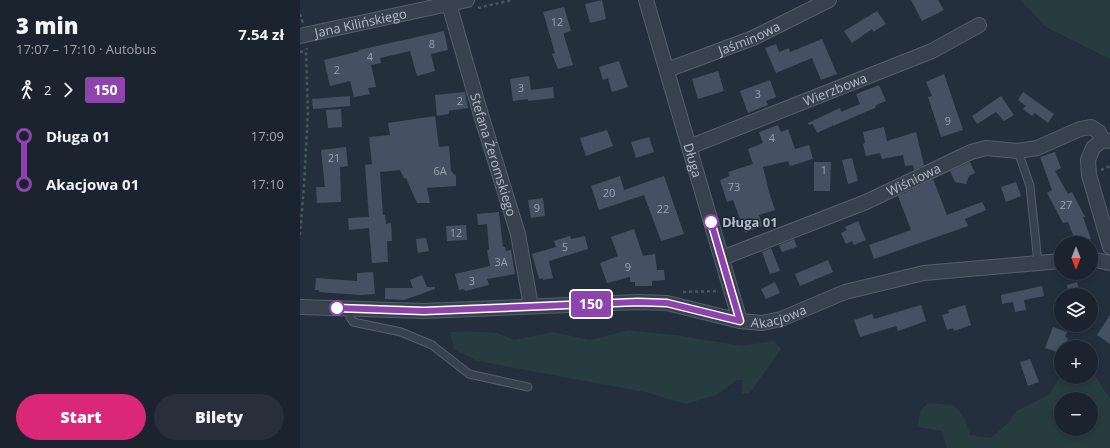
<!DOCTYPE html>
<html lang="pl">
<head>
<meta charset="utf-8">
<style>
	:root { --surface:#1b232e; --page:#282f3a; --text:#f1f3f6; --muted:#a0a4aa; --line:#39404a; --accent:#db2777 }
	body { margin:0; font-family:"Open Sans",sans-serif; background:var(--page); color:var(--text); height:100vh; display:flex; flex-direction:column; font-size:15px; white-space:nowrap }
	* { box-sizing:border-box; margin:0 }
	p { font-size:13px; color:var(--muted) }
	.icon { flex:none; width:22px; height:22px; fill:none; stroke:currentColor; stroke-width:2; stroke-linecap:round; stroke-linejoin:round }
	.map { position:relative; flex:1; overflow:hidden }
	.drawer { display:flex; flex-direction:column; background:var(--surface); width:300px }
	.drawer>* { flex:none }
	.badge { padding:0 8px; border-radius:3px; font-size:14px; line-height:26px }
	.needle { width:26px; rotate:180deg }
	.tools { position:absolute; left:754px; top:236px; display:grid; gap:8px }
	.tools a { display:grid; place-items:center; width:44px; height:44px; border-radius:50%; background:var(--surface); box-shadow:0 2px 6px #0003,0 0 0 1px var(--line); font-size:20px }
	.map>.badge { position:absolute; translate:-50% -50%; box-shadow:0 0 0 2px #fff }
	.legs { display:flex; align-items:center; gap:6px; height:44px; padding:0 16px; font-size:13px }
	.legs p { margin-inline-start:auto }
	.summary { display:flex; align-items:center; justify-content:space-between; height:68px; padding:0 16px }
	h1 { font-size:22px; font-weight:800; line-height:30px }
	.cta { display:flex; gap:8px; margin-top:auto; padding:8px 16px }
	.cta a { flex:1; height:46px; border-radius:24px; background:var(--accent); color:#fff; font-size:16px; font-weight:800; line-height:46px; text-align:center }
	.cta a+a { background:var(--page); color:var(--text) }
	ul { padding:0 16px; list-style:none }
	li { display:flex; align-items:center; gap:14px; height:48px; font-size:15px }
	li i { display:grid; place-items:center; width:6px; height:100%; margin:0 5px; background:currentColor }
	li i::after { content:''; width:10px; height:10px; margin:-5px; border:3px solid; border-radius:50%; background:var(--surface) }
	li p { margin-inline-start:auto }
	li:first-child i { background:linear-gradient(#0000 50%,currentColor 0) }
	li:last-child i { background:linear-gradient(currentColor 50%,#0000 0) }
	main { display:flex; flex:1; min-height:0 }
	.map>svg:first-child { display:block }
	.green { fill:#263c3f; fill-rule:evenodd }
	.building { fill:#455162 }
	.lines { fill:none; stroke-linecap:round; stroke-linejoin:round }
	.service-casing { stroke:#565f6c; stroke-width:9 }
	.minor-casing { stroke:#565f6c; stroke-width:16 }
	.path { stroke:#44595c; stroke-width:2.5; stroke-dasharray:3 3; stroke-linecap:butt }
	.service { stroke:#38414e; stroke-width:7 }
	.minor { stroke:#38414e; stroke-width:14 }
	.line-1-casing { stroke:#fff; stroke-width:9 }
	.line-1 { stroke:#8e44ad; stroke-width:6 }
	.stop-1-dot { fill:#fff; stroke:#8e44ad; stroke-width:2 }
	.labels { text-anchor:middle; stroke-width:3; stroke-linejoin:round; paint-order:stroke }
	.number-label { font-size:11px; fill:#98a1af }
	.street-label { font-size:13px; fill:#b4bcc9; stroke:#1d2633 }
	.stop-label { font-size:13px; font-weight:bold; fill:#b4bcc9; stroke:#1d2633; text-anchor:start }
</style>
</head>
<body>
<main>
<section class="drawer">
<div class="summary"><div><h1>3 min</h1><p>17:07 – 17:10 · Autobus</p></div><b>7.54 zł</b></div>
<div class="legs"><svg class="icon" aria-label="walk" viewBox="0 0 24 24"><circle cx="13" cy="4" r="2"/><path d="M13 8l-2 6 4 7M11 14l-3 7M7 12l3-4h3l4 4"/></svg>2<svg class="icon" aria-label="forward" viewBox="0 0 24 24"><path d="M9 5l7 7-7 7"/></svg><b class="badge" style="background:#8e44ad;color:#fff">150</b></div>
<ul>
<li><i style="color:#8e44ad"></i><b>Długa 01</b><p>17:09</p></li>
<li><i style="color:#8e44ad"></i><b>Akacjowa 01</b><p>17:10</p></li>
</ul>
<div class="cta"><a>Start</a><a>Bilety</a></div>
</section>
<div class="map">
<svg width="810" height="448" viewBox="0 0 810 448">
	<rect width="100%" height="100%" fill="#242f3e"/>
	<path class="green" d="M 720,0 L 810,0 L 810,59 L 746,27 Z
		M 329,330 L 382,336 L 443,346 L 474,341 L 481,349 L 449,394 L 442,393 L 442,380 L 437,380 L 416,395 L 386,404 L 367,399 L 350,393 L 177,361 L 154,349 L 150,332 L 166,331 L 197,333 L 214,340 L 253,332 L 290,340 Z
		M 791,367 L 802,387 L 810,398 L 810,448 L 647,448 L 642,431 L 617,427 L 621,410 L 628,403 L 654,405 L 665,419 L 670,435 L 691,438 L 709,422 L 715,412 L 750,394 L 761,375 L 761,377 L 791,377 ZM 761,399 L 791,399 L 791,429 L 761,429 Z"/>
	<path class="building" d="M 302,0 L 306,19 L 290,23 L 285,4 Z
		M 611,0 L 638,0 L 644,10 L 622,21 Z
		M 264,7 L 271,31 L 264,33 L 264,36 L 273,65 L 258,69 L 252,54 L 255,53 L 243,12 Z
		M 577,11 L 586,24 L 573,32 L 572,29 L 552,43 L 544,31 Z
		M 144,31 L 148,50 L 131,54 L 135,71 L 117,76 L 110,51 L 80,58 L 81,63 L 71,65 L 76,87 L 68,88 L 70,94 L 54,97 L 50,81 L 30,86 L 24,60 L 60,51 L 59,50 Z
		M 522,39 L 537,74 L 521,80 L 512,58 L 476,73 L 465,48 L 476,44 L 479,52 L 489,48 L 490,52 Z
		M 319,61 L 328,87 L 312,92 L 308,78 L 303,80 L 299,67 Z
		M 418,71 L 424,91 L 398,99 L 392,79 Z
		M 644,74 L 663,130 L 641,137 L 628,97 L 632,96 L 626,82 Z
		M 229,76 L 231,90 L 253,87 L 254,98 L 228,101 L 228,99 L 213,101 L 210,79 Z
		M 470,80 L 476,97 L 466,101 L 468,105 L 448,113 L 440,91 Z
		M 579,85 L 586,101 L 576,105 L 575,108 L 533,126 L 532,124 L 532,126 L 517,133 L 513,124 L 509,125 L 508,123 L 540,108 L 541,112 L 560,104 L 556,94 Z
		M 165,92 L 168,108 L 153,110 L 149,111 L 149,114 L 137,116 L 135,95 Z
		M 723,92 L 754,114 L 748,123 L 735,113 L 732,116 L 723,109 L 726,106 L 718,100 Z
		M 50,96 L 50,106 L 13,109 L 12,99 Z
		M 701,96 L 714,115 L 704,121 L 696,112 L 677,124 L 672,116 Z
		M 41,109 L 42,127 L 28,128 L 26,110 Z
		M 135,116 L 139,147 L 149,146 L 151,171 L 156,176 L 156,186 L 127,188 L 130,203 L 117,203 L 106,178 L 104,178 L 100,170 L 80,172 L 83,215 L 85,215 L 86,224 L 91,223 L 92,241 L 87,241 L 88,262 L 72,263 L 69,228 L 49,230 L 48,218 L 69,217 L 65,165 L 72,164 L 69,137 L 90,135 L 88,123 Z
		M 478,125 L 481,132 L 488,129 L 495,149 L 509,145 L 513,159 L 490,166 L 488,161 L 463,167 L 469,192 L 475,210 L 459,215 L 462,226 L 445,233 L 433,200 L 427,202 L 420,180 L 430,176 L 428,172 L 453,164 L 448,149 L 463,143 L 459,132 Z
		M 584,127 L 587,141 L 616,132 L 624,165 L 614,170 L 613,165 L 605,166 L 603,155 L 582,159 L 580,153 L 566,156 L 563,144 L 565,143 L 563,132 Z
		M 307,130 L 313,146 L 286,156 L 280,138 Z
		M 349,137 L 354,152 L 336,158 L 331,142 Z
		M 46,147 L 48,166 L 40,167 L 41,202 L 17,203 L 16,187 L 25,187 L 21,150 Z
		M 755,152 L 761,168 L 755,171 L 768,194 L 772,192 L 785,217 L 783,217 L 791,239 L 779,243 L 776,243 L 768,222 L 763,223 L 747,193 L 752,190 L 740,157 Z
		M 552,158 L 558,181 L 548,184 L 542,160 Z
		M 514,162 L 531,162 L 530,191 L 514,191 Z
		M 670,162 L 675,173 L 669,176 L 666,184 L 655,182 L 650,171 Z
		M 320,176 L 324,190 L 364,176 L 384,234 L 361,241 L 344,195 L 299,210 L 291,186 Z
		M 633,179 L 647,215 L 682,202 L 686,210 L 665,219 L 668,226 L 574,259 L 569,245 L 611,230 L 598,196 Z
		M 716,182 L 721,196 L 706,202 L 701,187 Z
		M 243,198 L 245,216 L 231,218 L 228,200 Z
		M 199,212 L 203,247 L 205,247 L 206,251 L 211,250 L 215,274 L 187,279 L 189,285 L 165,291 L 164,289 L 159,290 L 155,274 L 190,266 L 187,250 L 189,250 L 187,224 L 178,225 L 177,214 Z
		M 558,221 L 566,240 L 554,245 L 552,241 L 546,244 L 541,233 L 547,230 L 545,227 Z
		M 166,225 L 167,240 L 147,241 L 146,226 Z
		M 334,229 L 343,256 L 355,254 L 357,270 L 364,270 L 365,280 L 352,281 L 352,286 L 335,286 L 335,282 L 330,282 L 330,277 L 307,283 L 300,263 L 318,256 L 311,237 Z
		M 270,236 L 271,239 L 285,236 L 288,249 L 249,261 L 253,278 L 243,280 L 243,278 L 239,279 L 232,254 L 256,247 L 254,241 Z
		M 126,238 L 129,251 L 118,253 L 116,239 Z
		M 494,239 L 497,247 L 482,252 L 479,245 Z
		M 471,248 L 480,271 L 470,274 L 462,252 Z
		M 528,260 L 533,272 L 500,286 L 495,274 Z
		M 73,272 L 75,294 L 61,295 L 19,292 L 19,290 L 15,290 L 16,278 L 57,281 L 57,273 Z
		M 122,275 L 127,287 L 135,287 L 135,289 L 104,300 L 85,299 L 85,288 L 113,288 L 110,280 Z
		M 475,282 L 480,293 L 466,299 L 461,289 Z
		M 777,282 L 781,295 L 770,295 L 767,285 Z
		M 742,286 L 744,296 L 724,300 L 726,310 L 715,312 L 713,302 L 702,304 L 701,295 Z
		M 621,305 L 626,321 L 598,331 L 596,326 L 560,337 L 554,320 L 572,314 L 574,319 Z
		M 665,305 L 671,325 L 654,331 L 653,328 L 647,330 L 642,315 L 649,313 L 648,310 Z
		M 810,315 L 810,344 L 797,335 Z
		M 753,327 L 767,332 L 765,337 L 768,338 L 765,347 L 761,347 L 761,353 L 745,348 Z
		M 730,359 L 739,382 L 728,386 L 720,362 Z"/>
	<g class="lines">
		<g class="service-casing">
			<path id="service" d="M 718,151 L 730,186 L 738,263
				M 49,309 L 50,317 L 53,322 L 101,332 L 132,345 L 169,374 L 228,387"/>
		</g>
		<g class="minor-casing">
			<g id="minor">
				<path id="s1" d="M 346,0 L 440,321"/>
				<path id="s2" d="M 149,4 L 181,115 L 218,234 L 231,306"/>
				<path id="s3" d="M 0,36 L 167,0"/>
				<path id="s4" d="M 367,70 L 453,38 L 529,0"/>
				<path d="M 810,141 L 802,140 L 793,148 L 788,160 L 789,175 L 810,247"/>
				<path id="s5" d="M 389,147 L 632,51 L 679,25"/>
				<path id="s6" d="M 422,258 L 566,202 L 671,152 L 686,148 L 718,151 L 737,148 L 780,129 L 791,127 L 799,132 L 802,140"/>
				<path d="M 791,259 L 810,263"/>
				<path id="s7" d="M 0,307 L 124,311 L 338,302 L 367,303 L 440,321 L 462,323 L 481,319 L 545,292 L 624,273 L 761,261"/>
			</g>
		</g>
		<path class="path" d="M 178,8 L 212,0
			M 0,14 L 3,23
			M 0,52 L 6,51
			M 801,170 L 810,166
			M 0,235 L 4,186 L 8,111 L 6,51 L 7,48
			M 383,292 L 418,291"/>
		<use href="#service" class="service"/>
		<use href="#minor" class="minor"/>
	</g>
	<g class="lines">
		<g class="line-1-casing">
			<path id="line-1" d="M 37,308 L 124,311 L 338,302 L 367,303 L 440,321 L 411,222"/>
		</g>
		<use href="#line-1" class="line-1"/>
	</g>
	<g class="stop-1-dot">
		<circle cx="411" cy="222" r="7"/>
		<circle cx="37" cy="308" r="7"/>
	</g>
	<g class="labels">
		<g class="number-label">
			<text x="257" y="26">12</text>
			<text x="132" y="48">8</text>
			<text x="70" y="61">4</text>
			<text x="37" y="74">2</text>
			<text x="221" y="92">3</text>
			<text x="458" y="98">3</text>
			<text x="160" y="105">2</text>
			<text x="648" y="125">9</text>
			<text x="472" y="142">4</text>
			<text x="34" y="162">21</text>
			<text x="524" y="174">1</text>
			<text x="140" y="175">6A</text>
			<text x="434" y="191">73</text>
			<text x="309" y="197">20</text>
			<text x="766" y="209">27</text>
			<text x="237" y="212">9</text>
			<text x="363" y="213">22</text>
			<text x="156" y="237">12</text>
			<text x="265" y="251">5</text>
			<text x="201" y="266">3A</text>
			<text x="328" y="271">9</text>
			<text x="172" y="285">3</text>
		</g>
		<g class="street-label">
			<text dy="5" stroke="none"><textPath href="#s3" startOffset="62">Jana Kilińskiego</textPath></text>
			<text dy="5" stroke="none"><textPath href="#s4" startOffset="88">Jaśminowa</textPath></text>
			<text dy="5" stroke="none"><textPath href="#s5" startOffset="157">Wierzbowa</textPath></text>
			<text dy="5" stroke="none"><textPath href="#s2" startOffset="157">Stefana Żeromskiego</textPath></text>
			<text dy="5" stroke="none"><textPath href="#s1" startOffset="167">Długa</textPath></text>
			<text dy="5" stroke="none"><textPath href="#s6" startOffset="207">Wiśniowa</textPath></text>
			<text dy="5" stroke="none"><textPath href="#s7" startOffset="482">Akacjowa</textPath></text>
		</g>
		<g class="stop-label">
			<text x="422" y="227">Długa 01</text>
		</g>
	</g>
</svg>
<div class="tools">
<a><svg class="needle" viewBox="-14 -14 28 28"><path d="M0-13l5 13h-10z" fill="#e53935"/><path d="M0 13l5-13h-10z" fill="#a0a4aa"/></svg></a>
<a><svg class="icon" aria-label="layers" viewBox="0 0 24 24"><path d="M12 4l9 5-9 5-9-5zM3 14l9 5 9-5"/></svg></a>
<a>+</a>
<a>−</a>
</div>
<b class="badge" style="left:291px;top:304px;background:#8e44ad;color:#fff">150</b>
</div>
</main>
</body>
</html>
